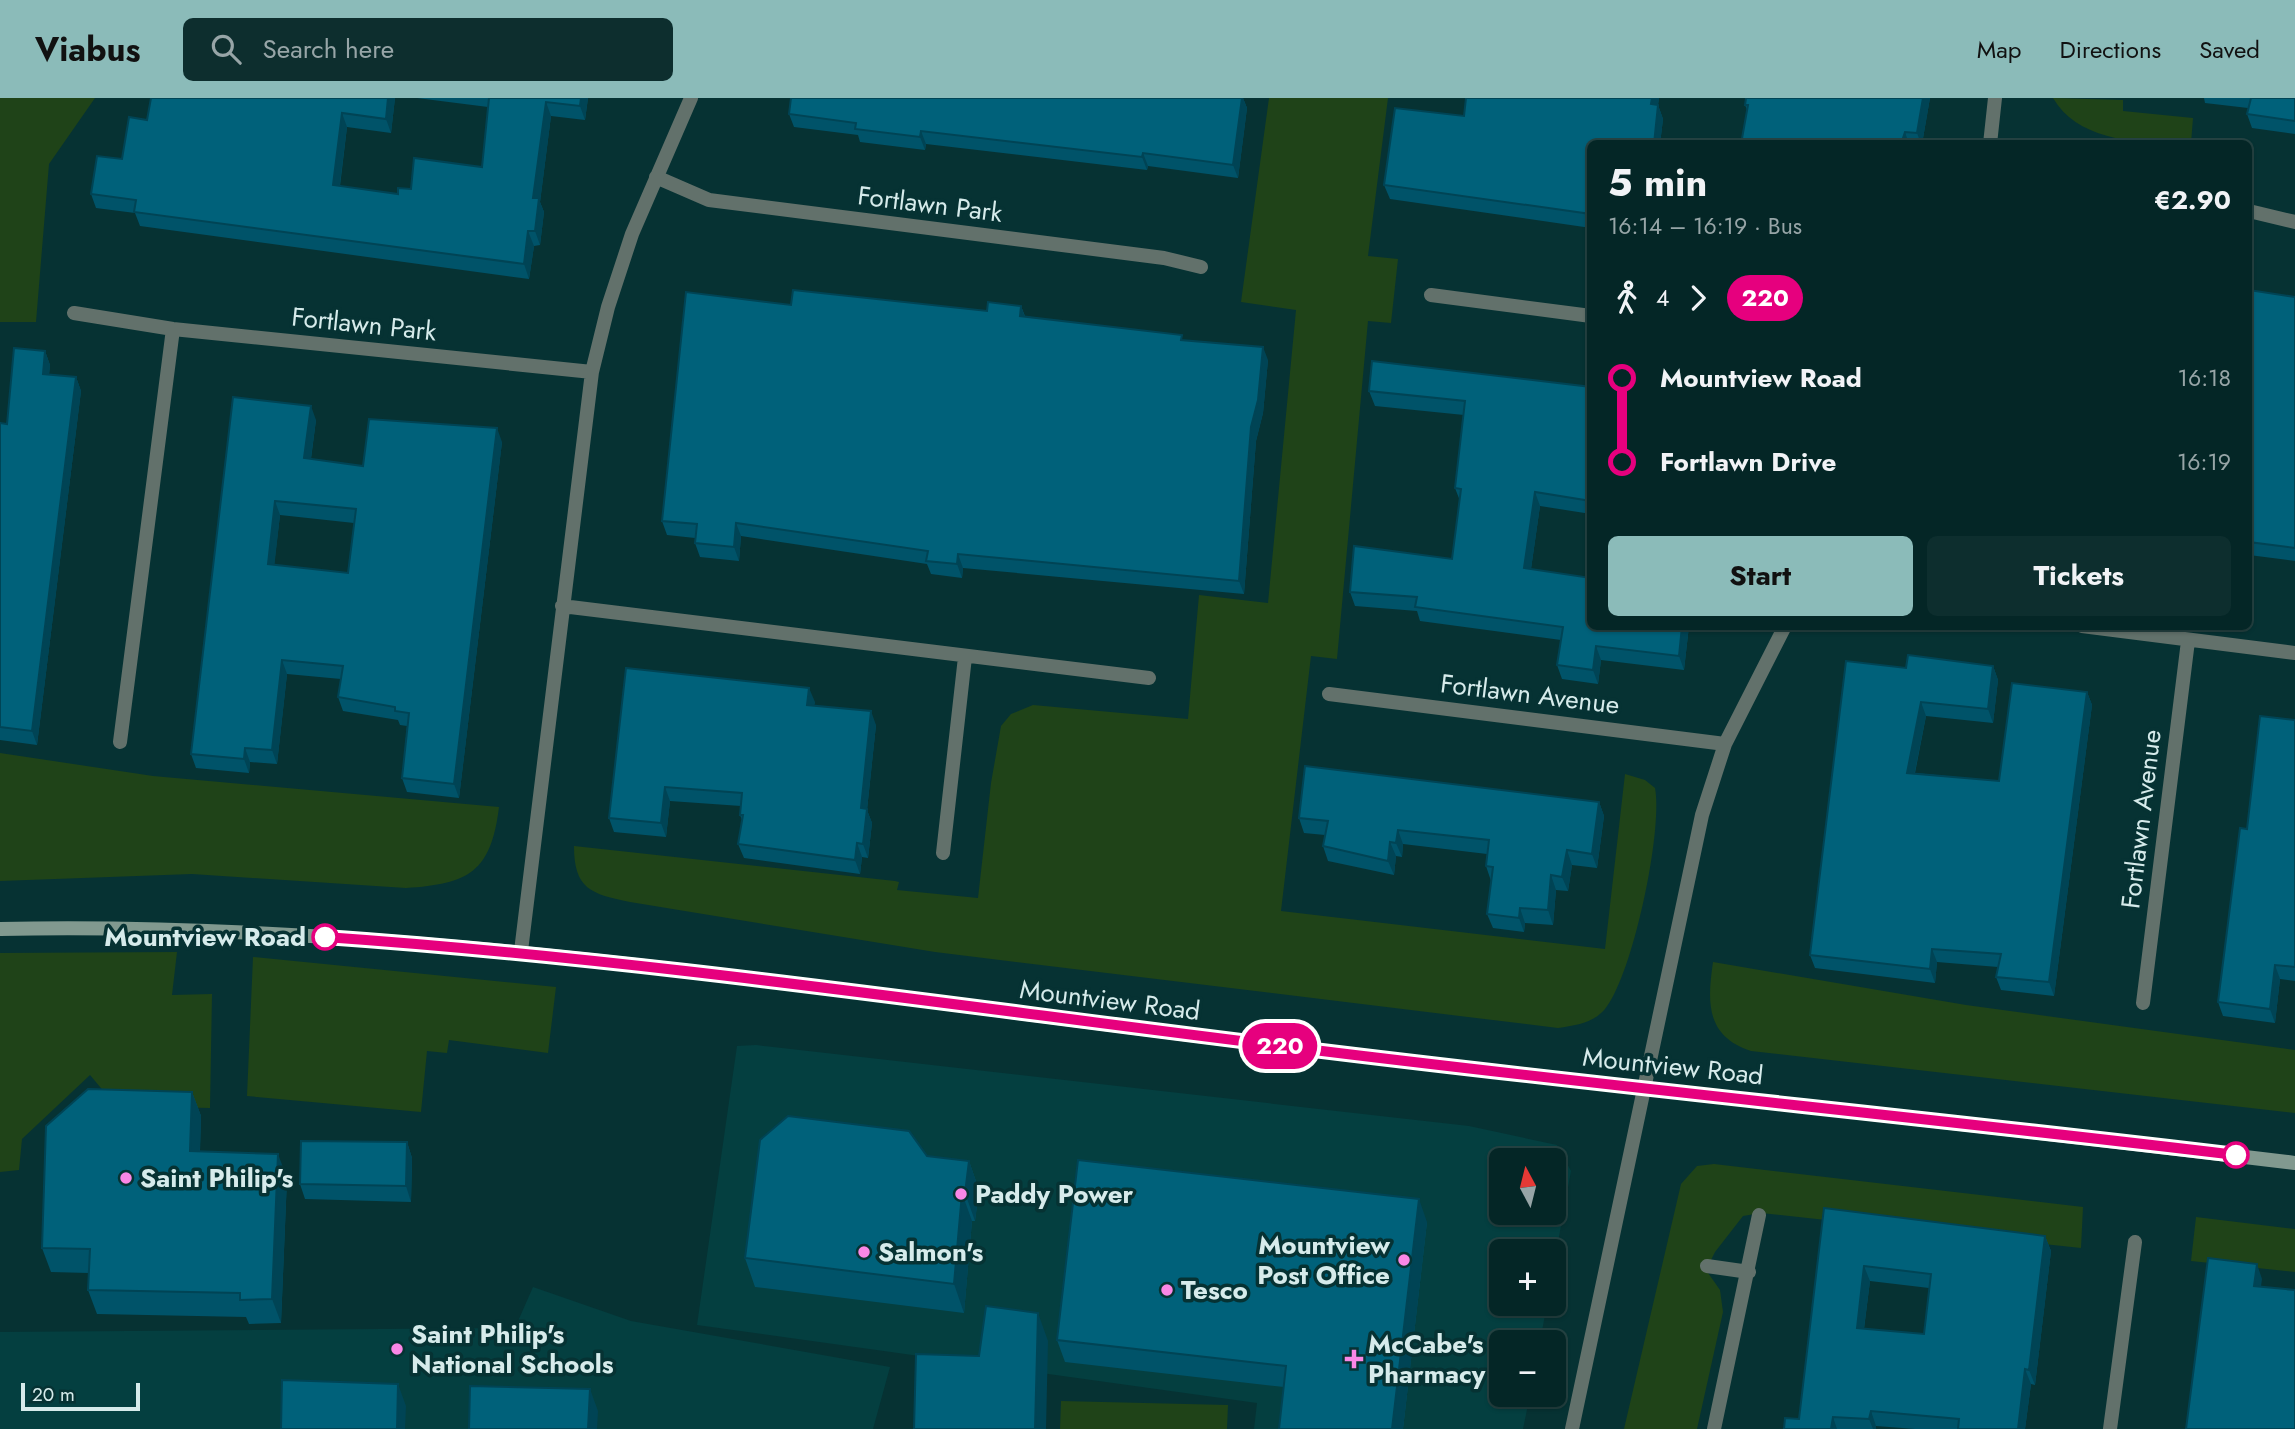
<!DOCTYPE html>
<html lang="en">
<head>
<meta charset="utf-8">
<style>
	:root { --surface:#042626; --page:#0d2e2e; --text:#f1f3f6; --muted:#97a5a7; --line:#254343; --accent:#8bbbb9 }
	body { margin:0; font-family:Jost,sans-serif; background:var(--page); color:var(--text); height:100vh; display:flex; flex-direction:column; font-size:26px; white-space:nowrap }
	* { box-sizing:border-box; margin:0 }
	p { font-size:23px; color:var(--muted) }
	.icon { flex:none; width:38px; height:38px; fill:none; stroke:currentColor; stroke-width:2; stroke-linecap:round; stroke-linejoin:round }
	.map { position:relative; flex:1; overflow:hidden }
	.panel { position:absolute; left:1587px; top:42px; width:665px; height:490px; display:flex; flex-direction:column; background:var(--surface); border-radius:10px; box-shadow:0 2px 5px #0004,0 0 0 2px var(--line) }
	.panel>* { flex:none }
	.badge { padding:0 14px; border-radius:23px; font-size:24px; line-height:46px }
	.needle { width:46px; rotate:353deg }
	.buttons { position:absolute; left:1489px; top:1050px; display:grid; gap:14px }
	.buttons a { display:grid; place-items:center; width:77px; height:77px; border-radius:10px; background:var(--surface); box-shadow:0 2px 5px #0004,0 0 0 2px var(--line); font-size:35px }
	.scale { position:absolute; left:21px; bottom:18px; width:119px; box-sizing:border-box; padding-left:7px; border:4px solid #d6ebeb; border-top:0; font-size:19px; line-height:24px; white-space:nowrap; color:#d6ebeb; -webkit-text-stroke:5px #063233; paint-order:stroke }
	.map>.badge { position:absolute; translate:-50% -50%; box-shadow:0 0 0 4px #fff }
	.legs { display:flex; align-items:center; gap:10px; height:77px; padding:0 21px; font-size:23px }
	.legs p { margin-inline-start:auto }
	.overview { display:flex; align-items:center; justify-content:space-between; height:119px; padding:0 21px }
	h1 { font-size:38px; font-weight:700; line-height:52px }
	.button { display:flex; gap:14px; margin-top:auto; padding:14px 21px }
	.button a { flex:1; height:80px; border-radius:10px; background:var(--accent); color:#111; font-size:28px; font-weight:700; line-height:80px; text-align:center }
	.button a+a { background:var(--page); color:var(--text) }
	ul { padding:0 21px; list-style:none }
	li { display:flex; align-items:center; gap:24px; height:84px; font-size:26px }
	li i { display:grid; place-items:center; width:10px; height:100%; margin:0 9px; background:currentColor }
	li i::after { content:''; width:18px; height:18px; margin:-9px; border:5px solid; border-radius:50%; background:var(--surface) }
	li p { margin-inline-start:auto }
	li:first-child i { background:linear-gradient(#0000 50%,currentColor 0) }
	li:last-child i { background:linear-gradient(currentColor 50%,#0000 0) }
	header { display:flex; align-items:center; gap:42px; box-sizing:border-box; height:98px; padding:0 35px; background:var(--accent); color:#111 }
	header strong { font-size:33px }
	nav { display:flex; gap:38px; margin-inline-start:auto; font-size:24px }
	.search { width:490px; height:63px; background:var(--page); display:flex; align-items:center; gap:18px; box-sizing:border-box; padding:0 24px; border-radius:10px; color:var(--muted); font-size:26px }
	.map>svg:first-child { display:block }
	.built { fill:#043f40; fill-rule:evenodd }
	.green { fill:#1f4318 }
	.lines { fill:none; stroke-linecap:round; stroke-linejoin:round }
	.street { stroke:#62716b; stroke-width:14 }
	.secondary { stroke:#81998f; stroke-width:14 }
	.wall { fill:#005369; fill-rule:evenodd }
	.shaded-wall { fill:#045 }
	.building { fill:#00617a; stroke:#045; stroke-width:2; fill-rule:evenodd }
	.line-1-casing { stroke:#fff; stroke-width:16 }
	.line-1 { stroke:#e6007e; stroke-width:10 }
	.stop-1-dot { fill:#fff; stroke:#e6007e; stroke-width:3.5 }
	.poi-dot { fill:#fa87e6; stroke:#063233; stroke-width:2.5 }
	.labels { text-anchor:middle; stroke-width:7; stroke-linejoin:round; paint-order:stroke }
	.street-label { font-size:26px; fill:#d6ebeb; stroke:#063233 }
	.stop-label { font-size:26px; font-weight:bold; fill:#d6ebeb; stroke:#063233; text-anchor:end }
	.poi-label { font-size:26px; font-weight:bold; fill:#d6ebeb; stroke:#063233; text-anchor:start }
</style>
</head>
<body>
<header>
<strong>Viabus</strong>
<div class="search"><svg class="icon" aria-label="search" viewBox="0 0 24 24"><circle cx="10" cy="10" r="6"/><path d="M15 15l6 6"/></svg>Search here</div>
<nav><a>Map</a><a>Directions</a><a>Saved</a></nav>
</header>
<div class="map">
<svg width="2295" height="1331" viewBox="0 0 2295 1331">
	<rect width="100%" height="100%" fill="#063233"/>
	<path class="built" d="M 756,947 L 1469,1028 L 1557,1047 L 1571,1073 L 1554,1166 L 1554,1153 L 1502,1153 L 1502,1206 L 1547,1206 L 1540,1244 L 1502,1244 L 1502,1297 L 1530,1297 L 1523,1331 L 1254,1331 L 1257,1305 L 697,1227 L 737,948 ZM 1502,1062 L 1554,1062 L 1554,1115 L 1502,1115 Z
		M 533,1189 L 631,1223 L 890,1269 L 873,1331 L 0,1331 L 0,1234 L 515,1230 Z"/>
	<path class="green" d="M 0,0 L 95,0 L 49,66 L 36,224 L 0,224 Z
		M 1269,0 L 1388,0 L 1368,158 L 1398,161 L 1391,225 L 1368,223 L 1337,561 L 1311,558 L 1281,813 L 1605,851 L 1625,676 L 1645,682 L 1655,690 C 1663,732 1633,877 1605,911 C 1592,926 1576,927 1558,930 L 935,854 L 630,804 C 591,796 574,791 574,748 L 895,783 L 899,784 L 897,792 L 978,800 L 991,685 L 1001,628 L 1011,616 L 1033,607 L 1188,621 L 1199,497 L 1268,505 L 1296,212 L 1241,204 Z
		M 2053,0 L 2123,2 L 2123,13 L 2193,20 L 2191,45 C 2145,46 2079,45 2053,0 Z
		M 0,655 L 153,678 L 499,709 C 491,774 469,786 406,790 L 192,776 L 0,783 Z
		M 177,854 L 172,897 L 212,896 L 210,1010 L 116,1008 L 90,977 L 22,1041 L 19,1072 L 0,1074 L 0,855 Z
		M 253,859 L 556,889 L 548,955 L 449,942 L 447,955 L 427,953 L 421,1014 L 247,998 Z
		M 1713,864 L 1966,907 L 2295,952 L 2295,1015 L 1751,953 C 1706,938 1707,905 1713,864 Z
		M 1714,1066 L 2083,1109 L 2081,1150 L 1761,1115 L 1743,1118 L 1715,1154 L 1706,1172 L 1720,1192 L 1723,1214 L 1697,1331 L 1624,1331 L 1681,1086 L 1697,1068 Z
		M 2196,1119 L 2295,1131 L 2295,1174 L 2191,1163 Z
		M 1061,1303 L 1228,1307 L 1227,1331 L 1060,1331 Z"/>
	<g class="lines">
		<path class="street" d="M 1990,46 L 1995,0
			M 656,79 L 709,102 L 1164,160 L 1201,169
			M 2249,113 L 2295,124
			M 1431,197 L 1591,218
			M 74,215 L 173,231 L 592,274
			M 562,508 L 1149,580
			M 2082,528 L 2295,555
			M 1329,596 L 1725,646
			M 120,644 L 173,231
			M 943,755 L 965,559
			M 521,853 L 592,274 L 608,209 L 632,136 L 691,0
			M 2143,905 L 2188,543
			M 1707,1168 L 1749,1174
			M 1572,1331 L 1702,717 L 1725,646 L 1785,528
			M 1714,1331 L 1759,1117
			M 2110,1331 L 2135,1144"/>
		<path class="secondary" d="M 0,831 C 384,823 763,883 1143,931 C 1526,980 1911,1018 2295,1065"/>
	</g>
	<path class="wall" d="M 172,0 L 395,0 L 391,35 L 347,29 L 340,88 L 398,96 L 482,69 L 488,9 L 417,0 L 588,0 L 585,22 L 551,18 L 540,104 L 544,114 L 540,147 L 534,148 L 529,181 L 140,128 L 135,115 L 96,110 L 91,96 L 122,61 Z
		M 791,0 L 1243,0 L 1247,10 L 1238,80 L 1148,68 L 1147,72 L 926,46 L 925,52 L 860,44 L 858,37 L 794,29 L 789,16 Z
		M 1466,0 L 1659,0 L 1658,7 L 1663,21 L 1660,46 L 1591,46 L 1591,130 L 1390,101 L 1384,87 L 1464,18 Z
		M 1746,0 L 1930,0 L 1922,46 L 1741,46 L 1747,12 L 1745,7 Z
		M 2204,0 L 2295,0 L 2295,36 L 2252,30 L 2247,16 L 2248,10 L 2205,5 Z
		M 2249,192 L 2295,199 L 2295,463 L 2249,457 Z
		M 791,207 L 987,213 L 1021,208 L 1025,218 L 1183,242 L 1268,262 L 1263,315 L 1256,343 L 1244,496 L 963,470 L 962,480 L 931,476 L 927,466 L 741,438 L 739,463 L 700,459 L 695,445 L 695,440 L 667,437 L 662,423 Z
		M 45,253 L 50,267 L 49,276 L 76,279 L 81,293 L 37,647 L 0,642 L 0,325 L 7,326 Z
		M 1591,289 L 1591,416 L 1540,408 L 1531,471 L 1689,528 L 1684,572 L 1601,562 L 1598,586 L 1562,581 L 1557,567 L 1561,542 L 1420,523 L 1417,513 L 1355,508 L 1350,494 L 1452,461 L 1460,403 L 1455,390 L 1464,317 L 1375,308 L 1369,293 Z
		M 233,299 L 316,322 L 311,361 L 363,368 L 502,344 L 459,700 L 407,694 L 402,680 L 407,628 L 400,627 L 398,622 L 343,613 L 338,599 L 341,581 L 287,576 L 277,666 L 250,664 L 249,675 L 196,670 L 191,656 ZM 280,417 L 354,425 L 348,475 L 274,467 Z
		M 1993,568 L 1998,582 L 1993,625 L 1926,618 L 1915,675 L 1999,683 L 2087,594 L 2092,607 L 2054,898 L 2001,892 L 1996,879 L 1998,869 L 1937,864 L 1935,885 L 1815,870 L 1810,857 L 1906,570 Z
		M 815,604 L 814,607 L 876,627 L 867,712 L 872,725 L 868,760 L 862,759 L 860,776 L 744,760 L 738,746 L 742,722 L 740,717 L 741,708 L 670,703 L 666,739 L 614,734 L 609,720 Z
		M 2295,622 L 2295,883 L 2280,881 L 2275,925 L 2223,918 L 2218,904 L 2247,731 Z
		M 1599,704 L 1604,718 L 1597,770 L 1572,767 L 1568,793 L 1556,792 L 1553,827 L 1525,825 L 1524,834 L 1493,830 L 1487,816 L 1491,783 L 1486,768 L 1487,756 L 1403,746 L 1402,759 L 1396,758 L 1394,777 L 1328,763 L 1323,748 L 1325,737 L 1304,735 L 1299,720 Z
		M 192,994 L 201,1018 L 200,1053 L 287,1080 L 281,1225 L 249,1226 L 246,1219 L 97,1216 L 88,1192 L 89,1175 L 51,1174 L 42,1150 Z
		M 407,1044 L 412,1060 L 411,1104 L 305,1101 L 300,1086 Z
		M 927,1058 L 969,1063 L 979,1092 L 975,1123 L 972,1123 L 964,1215 L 755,1189 L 745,1160 Z
		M 1824,1110 L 2045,1138 L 2051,1153 L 2035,1287 L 2031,1286 L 2025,1331 L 1915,1331 L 1876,1328 L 1876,1331 L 1784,1331 L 1799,1321 ZM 1870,1183 L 1929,1190 L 1924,1236 L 1864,1231 Z
		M 1427,1124 L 1403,1331 L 1279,1331 L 1284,1289 L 1065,1264 L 1057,1242 Z"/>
	<path class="shaded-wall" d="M 388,0 L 395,0 L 391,35 L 386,21 Z
		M 581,0 L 588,0 L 585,22 L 580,8 Z
		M 1242,0 L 1243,0 L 1247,10 L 1238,80 L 1233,67 Z
		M 1652,0 L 1659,0 L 1656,20 L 1651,6 Z
		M 1923,0 L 1930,0 L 1922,46 L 1921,46 L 1917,35 Z
		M 546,4 L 551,18 L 540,104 L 544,114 L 540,147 L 535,133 L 533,100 Z
		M 1658,7 L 1663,21 L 1660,46 L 1654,46 Z
		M 342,15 L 347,29 L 338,101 L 333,87 Z
		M 921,33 L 926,46 L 925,52 L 920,39 Z
		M 1905,34 L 1909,46 L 1901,46 Z
		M 1143,55 L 1148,68 L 1147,72 L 1142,59 Z
		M 528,133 L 534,148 L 529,181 L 524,166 Z
		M 1021,208 L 1026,222 L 1020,218 Z
		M 1263,249 L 1268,262 L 1263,315 L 1256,343 L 1244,496 L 1239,483 L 1251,329 Z
		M 45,253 L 50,267 L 48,290 L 43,276 Z
		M 76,279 L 81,293 L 37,647 L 32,633 Z
		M 311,308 L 316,322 L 309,374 L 304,360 Z
		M 497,330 L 502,344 L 459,700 L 454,686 Z
		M 1535,394 L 1540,408 L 1529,485 L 1524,470 Z
		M 275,403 L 280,417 L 273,480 L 268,466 Z
		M 736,425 L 741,438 L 739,463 L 734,449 Z
		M 958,456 L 963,470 L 962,480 L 957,466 Z
		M 1682,528 L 1689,528 L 1684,572 L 1679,558 Z
		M 1596,548 L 1601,562 L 1598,586 L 1593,572 Z
		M 282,562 L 287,576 L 277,666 L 272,652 Z
		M 1993,568 L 1998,582 L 1993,625 L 1988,611 Z
		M 809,590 L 815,604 L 812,621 L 807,607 Z
		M 2087,594 L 2092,607 L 2054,898 L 2049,884 Z
		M 1921,604 L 1926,618 L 1912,688 L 1907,675 Z
		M 871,613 L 876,627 L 867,712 L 872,725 L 868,760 L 863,746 L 861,710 Z
		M 245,650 L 250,664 L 249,675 L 244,661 Z
		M 665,689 L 670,703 L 666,739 L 661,725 Z
		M 1599,704 L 1604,718 L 1597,770 L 1592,756 Z
		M 1398,732 L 1403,746 L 1402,759 L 1396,745 Z
		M 1390,744 L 1396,758 L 1394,777 L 1388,763 Z
		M 857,745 L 862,759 L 860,776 L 855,762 Z
		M 1567,752 L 1572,767 L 1568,793 L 1562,779 Z
		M 1551,777 L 1556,792 L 1553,827 L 1548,812 Z
		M 1520,810 L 1525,825 L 1524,834 L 1519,820 Z
		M 1932,851 L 1937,864 L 1935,885 L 1930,871 Z
		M 2275,867 L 2280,881 L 2275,925 L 2270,911 Z
		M 192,994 L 201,1018 L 199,1077 L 190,1053 Z
		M 407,1044 L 412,1060 L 411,1104 L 406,1088 Z
		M 278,1056 L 287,1080 L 281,1225 L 272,1201 Z
		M 969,1063 L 979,1092 L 975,1123 L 965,1095 Z
		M 962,1095 L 972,1123 L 964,1215 L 954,1186 Z
		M 1419,1101 L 1427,1124 L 1403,1331 L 1392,1331 Z
		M 2045,1138 L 2051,1153 L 2035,1287 L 2029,1272 Z
		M 2257,1166 L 2262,1181 L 2259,1203 L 2254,1188 Z
		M 1864,1168 L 1870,1183 L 1862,1245 L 1857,1230 Z
		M 1038,1215 L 1048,1243 L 1046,1331 L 1035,1331 Z
		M 2025,1271 L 2031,1286 L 2025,1331 L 2018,1331 Z
		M 398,1286 L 406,1308 L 405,1331 L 397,1331 Z
		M 590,1291 L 598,1313 L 597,1331 L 588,1331 Z
		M 1871,1313 L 1876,1328 L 1876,1331 L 1873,1331 L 1869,1321 Z
		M 1833,1319 L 1837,1331 L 1831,1331 Z"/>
	<path class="building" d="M 151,0 L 388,0 L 386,21 L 342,15 L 333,87 L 398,96 L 398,90 L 411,91 L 414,60 L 482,69 L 489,0 L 581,0 L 580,8 L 546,4 L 533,100 L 539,100 L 535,133 L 528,133 L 524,166 L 134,114 L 136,102 L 91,96 L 97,58 L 122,61 L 129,19 L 147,22 Z
		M 791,0 L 1242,0 L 1233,67 L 1143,55 L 1142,59 L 921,33 L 920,39 L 855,31 L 856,25 L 789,16 Z
		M 1466,0 L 1652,0 L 1651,6 L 1658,7 L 1654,46 L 1591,46 L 1591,116 L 1384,87 L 1395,10 L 1464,18 Z
		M 1746,0 L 1923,0 L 1917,35 L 1905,34 L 1901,46 L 1741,46 L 1748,7 L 1745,7 Z
		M 2251,0 L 2295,0 L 2295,23 L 2247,16 Z
		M 793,192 L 987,213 L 988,204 L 1021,208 L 1020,218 L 1182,237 L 1181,242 L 1263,249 L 1258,302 L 1251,329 L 1239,483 L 958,456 L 957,466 L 926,463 L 928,453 L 736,425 L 734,449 L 695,445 L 697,426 L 662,423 L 686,194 L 791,207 Z
		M 2249,192 L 2295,199 L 2295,450 L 2249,444 Z
		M 14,250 L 45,253 L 43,276 L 76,279 L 32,633 L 0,629 L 0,325 L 7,326 Z
		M 1372,263 L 1591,289 L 1591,403 L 1535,394 L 1524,470 L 1591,480 L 1591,528 L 1682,528 L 1679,558 L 1596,548 L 1593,572 L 1557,567 L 1563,529 L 1415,509 L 1417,499 L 1350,494 L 1354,448 L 1452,461 L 1461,391 L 1455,390 L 1465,303 L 1369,293 Z
		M 233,299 L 311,308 L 304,360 L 363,368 L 369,321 L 497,330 L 454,686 L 402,680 L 409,615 L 395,613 L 395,609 L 338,599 L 343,568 L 282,562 L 272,652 L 245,650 L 244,661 L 191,656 ZM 275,403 L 356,411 L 348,475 L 268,466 Z
		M 1908,557 L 1993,568 L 1988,611 L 1921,604 L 1907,675 L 1999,683 L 2012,585 L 2087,594 L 2049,884 L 1996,879 L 2001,856 L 1932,851 L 1930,871 L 1810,857 L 1846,563 L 1906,570 Z
		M 626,570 L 809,590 L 807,607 L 871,613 L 861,710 L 867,711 L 863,746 L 857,745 L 855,762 L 738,746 L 743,717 L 740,717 L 742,695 L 665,689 L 661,725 L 609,720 Z
		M 2260,618 L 2295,622 L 2295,869 L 2275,867 L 2270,911 L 2218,904 L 2240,730 L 2247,731 Z
		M 1305,668 L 1599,704 L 1592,756 L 1567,752 L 1562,779 L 1551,777 L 1548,812 L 1520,810 L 1519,820 L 1487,816 L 1493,769 L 1486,768 L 1489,742 L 1398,732 L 1396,745 L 1390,744 L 1388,763 L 1323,748 L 1328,723 L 1299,720 Z
		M 88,991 L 192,994 L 190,1053 L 278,1056 L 272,1201 L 240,1202 L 240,1195 L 88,1192 L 90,1151 L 42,1150 L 46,1028 Z
		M 788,1018 L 909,1033 L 927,1058 L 969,1063 L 965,1095 L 962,1095 L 954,1186 L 745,1160 L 760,1042 Z
		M 301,1043 L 407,1044 L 406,1088 L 300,1086 Z
		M 1078,1062 L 1419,1101 L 1392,1331 L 1279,1331 L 1286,1268 L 1057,1242 Z
		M 1824,1110 L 2045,1138 L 2029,1272 L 2025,1271 L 2018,1331 L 1958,1331 L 1959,1321 L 1871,1313 L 1869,1321 L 1833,1319 L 1831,1331 L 1784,1331 L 1785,1320 L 1799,1321 ZM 1864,1168 L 1931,1176 L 1924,1236 L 1857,1230 Z
		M 2208,1160 L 2257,1166 L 2254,1188 L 2295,1192 L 2295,1331 L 2186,1331 Z
		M 986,1208 L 1038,1215 L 1035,1331 L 914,1331 L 916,1256 L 979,1258 Z
		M 282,1282 L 398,1286 L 397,1331 L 281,1331 Z
		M 470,1288 L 590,1291 L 588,1331 L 469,1331 Z"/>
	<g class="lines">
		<g class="line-1-casing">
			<path id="line-1" d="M 325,839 C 656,862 984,912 1314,952 C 1621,990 1929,1020 2236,1057"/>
		</g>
		<use href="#line-1" class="line-1"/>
	</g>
	<g class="stop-1-dot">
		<circle cx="325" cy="839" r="12"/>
		<circle cx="2236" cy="1057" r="12"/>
	</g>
	<g class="poi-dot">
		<circle cx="126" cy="1080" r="7"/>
		<circle cx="961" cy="1096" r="7"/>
		<circle cx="864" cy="1154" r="7"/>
		<circle cx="1404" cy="1162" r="7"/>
		<circle cx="1167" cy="1192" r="7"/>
		<circle cx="397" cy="1251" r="7"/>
		<path d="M1350.5 1250.5h7v7h7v7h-7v7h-7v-7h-7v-7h7z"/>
	</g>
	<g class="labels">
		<g class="street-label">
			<text transform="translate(930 106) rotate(7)" y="9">Fortlawn Park</text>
			<text transform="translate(364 226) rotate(6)" y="9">Fortlawn Park</text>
			<text transform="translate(1530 596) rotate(7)" y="9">Fortlawn Avenue</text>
			<text transform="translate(2141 721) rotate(-83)" y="9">Fortlawn Avenue</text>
			<text transform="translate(1110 902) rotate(7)" y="9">Mountview Road</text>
			<text transform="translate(1673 968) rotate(6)" y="9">Mountview Road</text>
		</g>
		<g class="stop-label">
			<text x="306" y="848">Mountview Road</text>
		</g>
		<g class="poi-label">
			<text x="140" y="1089">Saint Philip's</text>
			<text x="975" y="1105">Paddy Power</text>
			<text x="1390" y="1156" text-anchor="end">Mountview<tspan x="1390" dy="30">Post Office</tspan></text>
			<text x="878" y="1163">Salmon's</text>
			<text x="1181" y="1201">Tesco</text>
			<text x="411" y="1245">Saint Philip's<tspan x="411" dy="30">National Schools</tspan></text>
			<text x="1368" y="1255">McCabe's<tspan x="1368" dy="30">Pharmacy</tspan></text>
		</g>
	</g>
</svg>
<div class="buttons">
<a><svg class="needle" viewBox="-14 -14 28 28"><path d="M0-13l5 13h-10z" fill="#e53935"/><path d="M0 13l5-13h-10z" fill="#97a5a7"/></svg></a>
<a>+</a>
<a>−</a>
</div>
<div class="scale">20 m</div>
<b class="badge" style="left:1280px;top:948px;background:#e6007e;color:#fff">220</b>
<section class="panel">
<div class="overview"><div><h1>5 min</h1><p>16:14 – 16:19 · Bus</p></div><b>€2.90</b></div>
<div class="legs"><svg class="icon" aria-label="walk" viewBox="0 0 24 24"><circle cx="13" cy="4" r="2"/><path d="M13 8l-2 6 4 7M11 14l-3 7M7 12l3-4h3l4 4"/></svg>4<svg class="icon" aria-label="forward" viewBox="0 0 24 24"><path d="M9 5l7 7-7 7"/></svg><b class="badge" style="background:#e6007e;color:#fff">220</b></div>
<ul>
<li><i style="color:#e6007e"></i><b>Mountview Road</b><p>16:18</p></li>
<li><i style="color:#e6007e"></i><b>Fortlawn Drive</b><p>16:19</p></li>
</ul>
<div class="button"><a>Start</a><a>Tickets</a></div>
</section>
</div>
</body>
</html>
